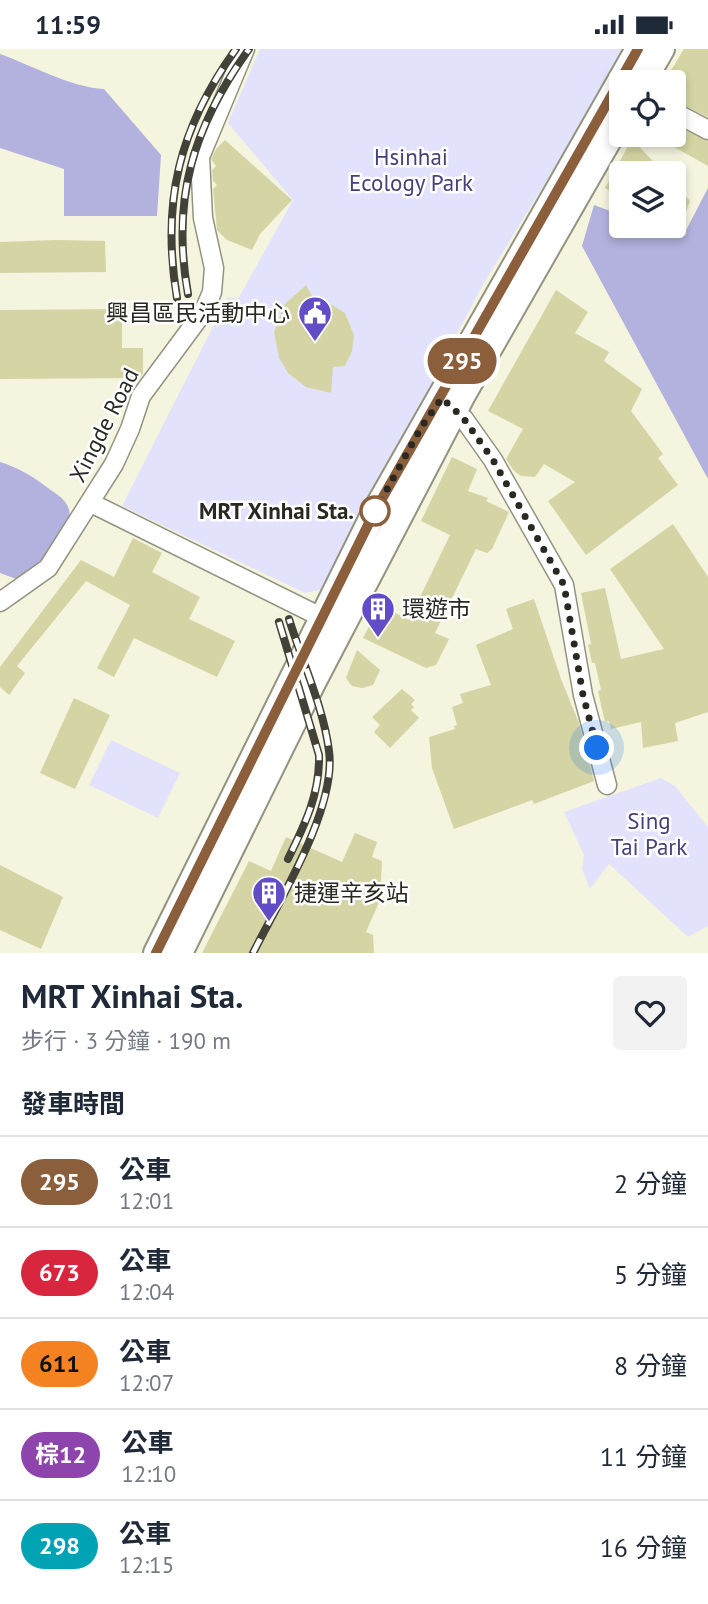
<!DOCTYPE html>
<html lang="zh-TW">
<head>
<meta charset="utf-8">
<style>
	:root { --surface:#fff; --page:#f2f2f3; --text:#1f2937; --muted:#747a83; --line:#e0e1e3 }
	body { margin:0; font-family:"PT Sans","Noto Sans TC",sans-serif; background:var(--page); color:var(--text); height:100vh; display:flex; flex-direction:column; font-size:26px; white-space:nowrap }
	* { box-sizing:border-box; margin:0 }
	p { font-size:23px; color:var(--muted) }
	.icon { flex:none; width:38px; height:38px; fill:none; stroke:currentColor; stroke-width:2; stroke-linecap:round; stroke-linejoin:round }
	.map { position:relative; height:904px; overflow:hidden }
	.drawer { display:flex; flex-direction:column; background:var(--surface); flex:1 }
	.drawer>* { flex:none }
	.badge { padding:0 14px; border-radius:23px; font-size:24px; line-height:46px }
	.tools { position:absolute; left:609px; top:21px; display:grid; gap:14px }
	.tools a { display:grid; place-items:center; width:77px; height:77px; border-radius:7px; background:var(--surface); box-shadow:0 4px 10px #0003; font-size:35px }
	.you { position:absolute; width:35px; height:35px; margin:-18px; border:5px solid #fff; border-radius:50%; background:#1a73e8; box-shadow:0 0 0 10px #1a73e833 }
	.map>.badge { position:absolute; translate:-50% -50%; box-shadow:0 0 0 4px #fff }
	h2 { padding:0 21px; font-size:26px; line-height:63px }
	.round { display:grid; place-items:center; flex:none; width:74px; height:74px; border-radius:7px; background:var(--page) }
	.headline { display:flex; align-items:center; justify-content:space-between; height:119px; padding:0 21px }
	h1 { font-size:33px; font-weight:800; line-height:52px }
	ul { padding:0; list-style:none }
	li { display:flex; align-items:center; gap:21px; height:91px; padding:0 21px; border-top:2px solid var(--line) }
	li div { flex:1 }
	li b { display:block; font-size:26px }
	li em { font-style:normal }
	li .badge { min-width:77px; font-weight:700; text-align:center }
	.status { display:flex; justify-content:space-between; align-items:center; height:49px; padding:0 35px; background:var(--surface); direction:ltr }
	.status svg { height:19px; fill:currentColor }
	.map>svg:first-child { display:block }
	.green { fill:#e2e2fd }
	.forest { fill:#b3b1de }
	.building { fill:#d5d4a4 }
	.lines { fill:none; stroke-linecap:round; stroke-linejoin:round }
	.street-casing { stroke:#939380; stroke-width:21 }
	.secondary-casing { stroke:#939380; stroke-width:28 }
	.street { stroke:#fff; stroke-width:18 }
	.secondary { stroke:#fff; stroke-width:24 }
	.rail-casing { stroke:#424238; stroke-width:8 }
	.rail { stroke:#fff; stroke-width:5; stroke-dasharray:16; stroke-linecap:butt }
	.line-casing { stroke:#fff; stroke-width:16 }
	.line { stroke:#8b5e3c; stroke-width:10 }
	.walk { stroke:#292921; stroke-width:7; stroke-dasharray:0 12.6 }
	.stop-dot { fill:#fff; stroke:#8b5e3c; stroke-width:3.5 }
	.labels { text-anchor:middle; stroke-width:5; stroke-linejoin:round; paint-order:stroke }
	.park-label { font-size:23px; fill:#47407a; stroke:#fff }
	.poi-label { font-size:23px; fill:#292921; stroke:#fff; text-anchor:start }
	.street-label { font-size:23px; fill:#292921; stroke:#fff }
	.stop-label { font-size:23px; font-weight:bold; fill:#292921; stroke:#fff; text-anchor:end }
</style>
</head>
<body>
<div class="status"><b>11:59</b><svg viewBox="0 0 49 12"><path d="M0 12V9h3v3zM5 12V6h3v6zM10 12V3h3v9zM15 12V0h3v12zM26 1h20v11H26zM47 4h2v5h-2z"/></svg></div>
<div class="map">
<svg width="708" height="904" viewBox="0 0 708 904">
	<rect width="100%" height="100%" fill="#f4f4df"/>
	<path class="green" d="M 260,0 L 627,0 L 481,239 L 325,540 L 305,544 L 122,457 L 228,248 L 238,250 L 293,151 L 228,74 Z
		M 111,691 L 180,724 L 158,769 L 89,736 Z
		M 661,729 L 675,737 L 708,778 L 708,877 L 688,888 L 609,815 L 590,840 L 582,820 L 584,806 L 564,763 Z"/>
	<path class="forest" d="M 0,5 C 33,17 70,38 104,40 L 161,106 L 157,167 L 64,167 L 64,120 L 0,99 Z
		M 708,139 L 708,430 L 582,197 L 594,156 L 621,166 L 621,177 L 648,177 L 682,189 Z
		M 0,413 C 17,418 34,428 48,439 C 53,443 61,447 65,453 C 85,478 36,515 19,531 L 0,524 Z"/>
	<path class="building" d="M 684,0 L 708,0 L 708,68 L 674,52 L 674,33 L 664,33 Z
		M 674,76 L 708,92 L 708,117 L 653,86 L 674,86 Z
		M 632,90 L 664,124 L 621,124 L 621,149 L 605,139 Z
		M 225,91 L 292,151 L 260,185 L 252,201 L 227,191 L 217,181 L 213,140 L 217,136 L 213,132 L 212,121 L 216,117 L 211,110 L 216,100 Z
		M 674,134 L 690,152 L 675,190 L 674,190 Z
		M 56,191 L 105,192 L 106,223 L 0,224 L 0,193 Z
		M 306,236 L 315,253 L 327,253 L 345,264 L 354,286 L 352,302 L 345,317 L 333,318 L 331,344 L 306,338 L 288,324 L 279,309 L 274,283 L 285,255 Z
		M 556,241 L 588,263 L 575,284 L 609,303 L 604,312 L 642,340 L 631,362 L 663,405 L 658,409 L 678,436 L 586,506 L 548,452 L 575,433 L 544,415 L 535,428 L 521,427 L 514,422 L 506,410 L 523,380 L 488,362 Z
		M 122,260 L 122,299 L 143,299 L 143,325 L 140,329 L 0,330 L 0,261 Z
		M 452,408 L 477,420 L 468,442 L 488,449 L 486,452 L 509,463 L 492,500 L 487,504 L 476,500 L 435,584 L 449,590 L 436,616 L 426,619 L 363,589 L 380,556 L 409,571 L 450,486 L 421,472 Z
		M 673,475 L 708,528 L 708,663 L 675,674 L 678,692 L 643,699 L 641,673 L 611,680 L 609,672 L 605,673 L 598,642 L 601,641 L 595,614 L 592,614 L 588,596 L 591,595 L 581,544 L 605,539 L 621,610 L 664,600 L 610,520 Z
		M 133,489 L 162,504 L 152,523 L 200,548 L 189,570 L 235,592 L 217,628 L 134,589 L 114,628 L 97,619 L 130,556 L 86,532 L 17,617 L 25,624 L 9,646 L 0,638 L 0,618 L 81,511 L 114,528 Z
		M 534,550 L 561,630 L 579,674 L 594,732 L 534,755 L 532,751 L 454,780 L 432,719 L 429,688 L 455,680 L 454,677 L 457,676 L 452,658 L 463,654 L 460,645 L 491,636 L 476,596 L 513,580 L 506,560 Z
		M 357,601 L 380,621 L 373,636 L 362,639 L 352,637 L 346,629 Z
		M 402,640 L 415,651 L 411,655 L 414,658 L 411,661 L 419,669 L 390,699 L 374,683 L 380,676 L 372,668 Z
		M 74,649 L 110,666 L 75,740 L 40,724 Z
		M 355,784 L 377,793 L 372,808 L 382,812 L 380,851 L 366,883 L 373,886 L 374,904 L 202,904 L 249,812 L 271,822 L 286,788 L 342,813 Z
		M 0,816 L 63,848 L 41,900 L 0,881 Z"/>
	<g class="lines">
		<g class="street-casing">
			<path id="street" d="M 674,63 L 708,81
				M 448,356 L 464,370 L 493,411 L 564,536 L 583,646 L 607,736
				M 91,454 L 333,574
				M 0,553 L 48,519 L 114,415 L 130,380 L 141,347 L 204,262 L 212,243 L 214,219 L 203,169 L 200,108 L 245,0"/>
		</g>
		<g class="secondary-casing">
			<path id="secondary" d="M 643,33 L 662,0
				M 156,904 L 375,462 L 638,0
				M 180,904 L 313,634 L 463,346 L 621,70"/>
		</g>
		<use href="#street" class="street"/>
		<use href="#secondary" class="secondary"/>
		<g class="rail-casing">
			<path id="rail" d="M 188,245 C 171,150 193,78 249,0
				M 177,249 C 161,153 179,79 236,0
				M 279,573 L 319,706 C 320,745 305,775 288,810
				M 253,904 C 279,852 337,759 329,702 C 324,660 302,612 289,570"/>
		</g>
		<use href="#rail" class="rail"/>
	</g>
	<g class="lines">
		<g class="line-casing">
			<path id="line" d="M 156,904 L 375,462 L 638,0"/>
		</g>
		<use href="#line" class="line"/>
		<path class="walk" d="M 375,462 L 422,377 L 442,349 L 464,370 L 493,411 L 564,536 L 583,646 L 597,699"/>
	</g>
	<defs>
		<g id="civic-pin" transform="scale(1.75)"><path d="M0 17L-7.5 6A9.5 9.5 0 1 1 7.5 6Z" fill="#634dc6" stroke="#fff"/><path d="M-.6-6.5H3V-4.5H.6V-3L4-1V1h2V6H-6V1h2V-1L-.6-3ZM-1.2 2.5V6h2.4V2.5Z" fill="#fff"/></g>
		<g id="building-pin" transform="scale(1.75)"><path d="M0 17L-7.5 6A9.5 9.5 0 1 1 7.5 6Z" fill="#634dc6" stroke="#fff"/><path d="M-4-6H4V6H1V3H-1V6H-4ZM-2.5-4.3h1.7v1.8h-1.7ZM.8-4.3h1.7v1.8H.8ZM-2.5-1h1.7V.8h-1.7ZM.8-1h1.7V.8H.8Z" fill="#fff"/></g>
	</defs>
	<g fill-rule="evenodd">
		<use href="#civic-pin" x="315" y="264"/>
		<use href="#building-pin" x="378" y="560"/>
		<use href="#building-pin" x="269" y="844"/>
	</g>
	<circle class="stop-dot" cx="375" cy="462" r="14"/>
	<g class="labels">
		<g class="park-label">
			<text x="411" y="116">Hsinhai<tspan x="411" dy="26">Ecology Park</tspan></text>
			<text x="649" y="780">Sing<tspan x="649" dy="26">Tai Park</tspan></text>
		</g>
		<g class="poi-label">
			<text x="290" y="272" text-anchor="end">興昌區民活動中心</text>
			<text x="402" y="568">環遊市</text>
			<text x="294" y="852">捷運辛亥站</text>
		</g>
		<g class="street-label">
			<text transform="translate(104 376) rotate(-63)" y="8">Xingde Road</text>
		</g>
		<g class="stop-label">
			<text x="354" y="470">MRT Xinhai Sta.</text>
		</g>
	</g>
</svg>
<div class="tools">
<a><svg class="icon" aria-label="locate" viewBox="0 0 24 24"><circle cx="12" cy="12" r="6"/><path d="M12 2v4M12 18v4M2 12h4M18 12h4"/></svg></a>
<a><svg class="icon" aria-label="layers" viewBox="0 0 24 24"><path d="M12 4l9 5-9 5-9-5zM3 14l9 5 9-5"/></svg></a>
</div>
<div class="you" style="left:597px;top:699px"></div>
<b class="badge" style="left:462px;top:312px;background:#8b5e3c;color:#fff">295</b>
</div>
<section class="drawer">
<div class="headline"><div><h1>MRT Xinhai Sta.</h1><p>步行 · 3 分鐘 · 190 m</p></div><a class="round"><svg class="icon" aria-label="heart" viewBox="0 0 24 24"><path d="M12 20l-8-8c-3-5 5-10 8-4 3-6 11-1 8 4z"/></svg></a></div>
<h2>發車時間</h2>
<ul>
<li><span class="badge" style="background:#8b5e3c;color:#fff">295</span><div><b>公車</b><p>12:01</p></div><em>2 分鐘</em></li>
<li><span class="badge" style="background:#d7263d;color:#fff">673</span><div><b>公車</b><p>12:04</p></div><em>5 分鐘</em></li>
<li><span class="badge" style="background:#f58220;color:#111">611</span><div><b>公車</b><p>12:07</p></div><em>8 分鐘</em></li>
<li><span class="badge" style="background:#8e44ad;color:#fff">棕12</span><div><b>公車</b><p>12:10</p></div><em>11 分鐘</em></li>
<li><span class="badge" style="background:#00a3b4;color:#fff">298</span><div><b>公車</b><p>12:15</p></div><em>16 分鐘</em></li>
</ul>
</section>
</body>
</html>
